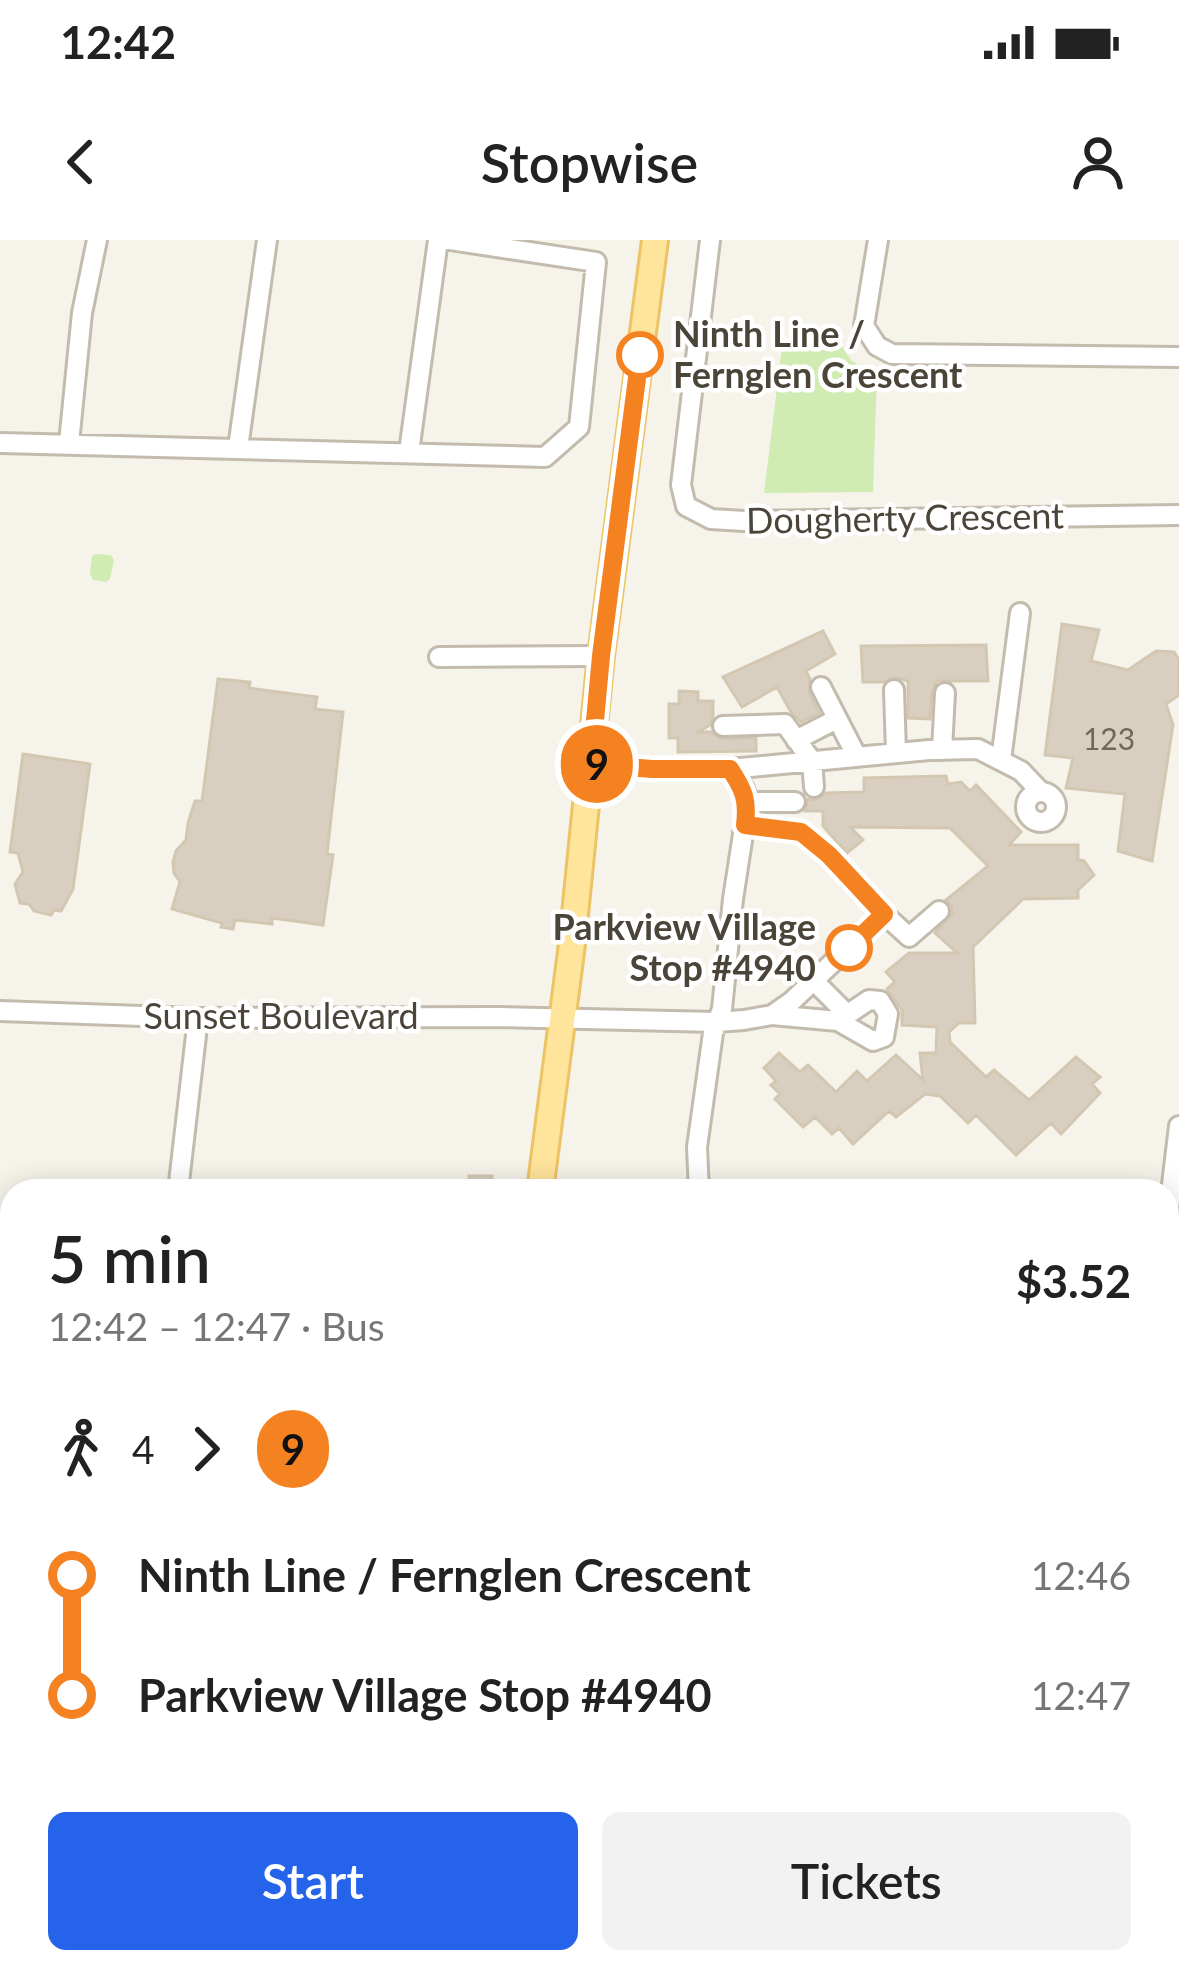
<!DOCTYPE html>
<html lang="en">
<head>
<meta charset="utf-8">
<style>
	:root { --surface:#fff; --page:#f2f2f2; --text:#222; --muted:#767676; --accent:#2563eb }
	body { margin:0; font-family:Lato,sans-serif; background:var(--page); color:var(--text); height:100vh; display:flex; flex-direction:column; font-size:45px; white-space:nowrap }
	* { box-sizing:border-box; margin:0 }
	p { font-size:39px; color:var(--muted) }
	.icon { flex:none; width:66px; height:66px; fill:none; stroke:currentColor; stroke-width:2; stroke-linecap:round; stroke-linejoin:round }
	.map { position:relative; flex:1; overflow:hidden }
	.drawer { position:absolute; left:0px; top:939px; width:1179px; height:795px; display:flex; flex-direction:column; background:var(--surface); border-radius:36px 36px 0 0; box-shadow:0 6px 30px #0003 }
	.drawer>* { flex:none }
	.badge { padding:0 24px; border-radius:39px; font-size:42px; line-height:78px }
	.map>.badge { position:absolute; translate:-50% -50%; box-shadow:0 0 0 6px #fff }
	.legs { display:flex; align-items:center; gap:18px; height:132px; padding:0 48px; font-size:39px }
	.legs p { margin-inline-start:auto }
	.summary { display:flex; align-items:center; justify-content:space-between; height:204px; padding:0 48px }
	h1 { font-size:66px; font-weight:600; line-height:90px }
	.primary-button { display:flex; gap:24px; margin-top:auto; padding:24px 48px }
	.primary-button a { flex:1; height:138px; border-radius:18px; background:var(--accent); color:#fff; font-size:48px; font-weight:600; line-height:138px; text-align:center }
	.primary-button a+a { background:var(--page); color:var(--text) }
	ul { padding:0 48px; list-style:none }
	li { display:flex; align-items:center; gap:42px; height:120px; font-size:45px }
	li i { display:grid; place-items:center; width:18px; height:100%; margin:0 15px; background:currentColor }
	li i::after { content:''; width:30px; height:30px; margin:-15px; border:9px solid; border-radius:50%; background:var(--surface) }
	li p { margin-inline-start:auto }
	li:first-child i { background:linear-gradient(#0000 50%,currentColor 0) }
	li:last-child i { background:linear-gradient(currentColor 50%,#0000 0) }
	.status { display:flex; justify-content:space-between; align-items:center; height:84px; padding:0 60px; background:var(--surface); direction:ltr }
	.status svg { height:33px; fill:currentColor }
	header { display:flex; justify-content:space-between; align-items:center; height:156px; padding:0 48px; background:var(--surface); font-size:54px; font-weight:600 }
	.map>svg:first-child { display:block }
	.green { fill:#d1ecb2 }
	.building { fill:#d9cfc0; stroke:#d4c7b2; stroke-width:3 }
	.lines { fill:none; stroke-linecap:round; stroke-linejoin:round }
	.minor-casing { stroke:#c3bbad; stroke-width:24 }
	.major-casing { stroke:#ebc464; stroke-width:30 }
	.minor { stroke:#fff; stroke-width:18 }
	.major { stroke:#ffe49b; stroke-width:24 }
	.line-1-casing { stroke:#fff; stroke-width:27 }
	.line-1 { stroke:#f58220; stroke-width:18 }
	.stop-1-dot { fill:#fff; stroke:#f58220; stroke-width:6 }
	.labels { text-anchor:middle; stroke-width:9; stroke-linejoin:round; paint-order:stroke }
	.number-label { font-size:30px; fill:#6e675a }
	.stop-label { font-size:36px; font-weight:bold; fill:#4b4438; stroke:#fff; text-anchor:start }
	.street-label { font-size:36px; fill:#4b4438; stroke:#fff }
</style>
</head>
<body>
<div class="status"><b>12:42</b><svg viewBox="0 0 49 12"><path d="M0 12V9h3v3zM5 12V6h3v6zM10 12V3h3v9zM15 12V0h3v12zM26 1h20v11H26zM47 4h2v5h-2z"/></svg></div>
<header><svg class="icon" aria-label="back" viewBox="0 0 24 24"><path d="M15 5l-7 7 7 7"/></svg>Stopwise<svg class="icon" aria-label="person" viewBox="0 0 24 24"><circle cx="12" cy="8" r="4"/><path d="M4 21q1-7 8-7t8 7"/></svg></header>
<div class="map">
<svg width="1179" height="1733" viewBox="0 0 1179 1733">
	<rect width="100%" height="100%" fill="#f6f3eb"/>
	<path class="green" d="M 782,107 L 842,107 L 852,121 L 877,135 L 873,252 L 764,253 Z
		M 95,314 L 111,315 L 114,320 L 110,339 L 106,342 L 93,340 L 90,334 L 92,316 Z"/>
	<path class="building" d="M 1062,384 L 1099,390 L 1091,421 L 1128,430 L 1156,411 L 1174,412 L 1179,420 L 1179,455 L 1166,464 L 1173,485 L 1152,621 L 1118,611 L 1125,554 L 1066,548 L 1073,518 L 1045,515 Z
		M 823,391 L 835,414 L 806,431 L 810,439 L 809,452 L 819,473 L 801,482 L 791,472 L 777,447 L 742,467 L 723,437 Z
		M 986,405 L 988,441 L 937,441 L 932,452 L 930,479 L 908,478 L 908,441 L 895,437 L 884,442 L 863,442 L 861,406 Z
		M 218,439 L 250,442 L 249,448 L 317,457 L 315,469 L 343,472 L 327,614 L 333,615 L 323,685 L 272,678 L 272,684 L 235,680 L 233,689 L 221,687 L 222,683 L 172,669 L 180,642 L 174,633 L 173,622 L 176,611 L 186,600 L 188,583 L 195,561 L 202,561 Z
		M 679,451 L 698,452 L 698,461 L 713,461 L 713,477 L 710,485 L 698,492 L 711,492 L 722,499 L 756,498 L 756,511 L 678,512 L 678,498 L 669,498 L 669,464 L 679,464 Z
		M 23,514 L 90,524 L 73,649 L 61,671 L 54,670 L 51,675 L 34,671 L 29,664 L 20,663 L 15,644 L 23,632 L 18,613 L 10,612 Z
		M 946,536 L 948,544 L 961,542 L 970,551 L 976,545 L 1021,592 L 1009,605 L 1078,605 L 1078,620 L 1084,621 L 1094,635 L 1078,650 L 1078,658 L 1023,659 L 973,707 L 975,783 L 959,783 L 949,792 L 950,802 L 986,837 L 994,830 L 1029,860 L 1076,817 L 1100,837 L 1092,844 L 1100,853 L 1061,894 L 1051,883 L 1016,915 L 976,875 L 968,883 L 940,856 L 925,854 L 896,877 L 889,871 L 853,904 L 839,888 L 832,894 L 815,877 L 803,887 L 775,859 L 780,854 L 771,845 L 776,841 L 764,828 L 779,813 L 800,832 L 808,825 L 836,852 L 857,831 L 867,841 L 896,815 L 923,840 L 920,813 L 936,813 L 937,787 L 902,785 L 902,770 L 887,749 L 895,742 L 886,732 L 909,713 L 957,713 L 935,693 L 952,674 L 952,667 L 946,660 L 988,626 L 950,588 L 850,587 L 863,600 L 847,613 L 823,586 L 823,571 L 805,571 L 808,559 L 816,560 L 826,553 L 864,552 L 864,538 Z
		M 469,936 L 492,936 L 492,951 L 469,951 Z"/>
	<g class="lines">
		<g class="minor-casing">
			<path id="minor" d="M 710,0 L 681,245 L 686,266 L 711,279 L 744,281 L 1179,275
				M 878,0 L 864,86 L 877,106 L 892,114 L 1179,117
				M 0,203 L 545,217 L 579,187 L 596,22 L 450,0
				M 69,203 L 82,73 L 97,0
				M 238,208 L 267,0
				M 409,212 L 438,0
				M 439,417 L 601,416
				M 821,447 L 857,517
				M 894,450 L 896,513
				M 723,486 L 785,484 L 812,521 L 814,547
				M 796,500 L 837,479
				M 942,510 L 945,453
				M 1001,520 L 1020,373
				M 591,524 L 653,529 L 730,529 L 929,510 L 978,509 L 1021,531 L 1040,551
				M1026 567a15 15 0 1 1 30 0a15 15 0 1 1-30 0Z
				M 748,562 L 795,562
				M 884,674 L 909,697 L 939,671
				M 815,742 L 847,774
				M 0,771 L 198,778 L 499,777 L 716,782 L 744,780 L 772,775 L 792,761 L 884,674 L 829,615 L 801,592 L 745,585
				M 772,775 L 838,781 L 873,801 L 884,797 L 888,774 L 880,761 L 869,760 L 838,781
				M 178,951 L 198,778
				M 699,951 L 697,907 L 713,793 L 722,769 L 733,659 L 748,562 L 744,549 L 730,529
				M 1167,986 L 1179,886
				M 1167,1222 L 1176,1263 L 1179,1299
				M 1167,1432 L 1179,1432
				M 0,1435 L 12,1435
				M 1167,1628 L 1179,1520
				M 0,1686 L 12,1686
				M 1167,1687 L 1179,1687
				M 457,1733 L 459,1722
				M 1155,1733 L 1157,1722"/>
		</g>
		<g class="major-casing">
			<path id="major" d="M 540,951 L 572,704 L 601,416 L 655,0
				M 1167,1236 L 1179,1236
				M 0,1251 L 12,1251
				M 1167,1263 L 1179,1263
				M 220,1733 L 221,1722"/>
		</g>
		<use href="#minor" class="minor"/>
		<use href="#major" class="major"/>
	</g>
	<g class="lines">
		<g class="line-1-casing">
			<path id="line-1" d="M 640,115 L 601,416 L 591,524 L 652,529 L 730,529 C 744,550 748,560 745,585 L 801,592 L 829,615 L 884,674 L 849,708"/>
		</g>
		<use href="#line-1" class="line-1"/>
	</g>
	<g class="stop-1-dot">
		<circle cx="640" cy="115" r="21"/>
		<circle cx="849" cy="708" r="21"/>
	</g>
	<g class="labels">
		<g class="number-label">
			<text x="1109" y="510">123</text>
		</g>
		<g class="stop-label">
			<text x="673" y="107">Ninth Line /<tspan x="673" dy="41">Fernglen Crescent</tspan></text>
			<text x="816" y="700" text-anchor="end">Parkview Village<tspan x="816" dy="41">Stop #4940</tspan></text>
		</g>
		<g class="street-label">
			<text transform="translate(905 278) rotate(-1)" y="13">Dougherty Crescent</text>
			<text x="281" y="789">Sunset Boulevard</text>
		</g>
	</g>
</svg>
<b class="badge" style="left:597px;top:524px;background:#f58220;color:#111">9</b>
<section class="drawer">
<div class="summary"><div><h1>5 min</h1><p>12:42 – 12:47 · Bus</p></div><b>$3.52</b></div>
<div class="legs"><svg class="icon" aria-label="walk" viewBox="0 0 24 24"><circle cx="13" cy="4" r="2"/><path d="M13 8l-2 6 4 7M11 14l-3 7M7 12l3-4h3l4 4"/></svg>4<svg class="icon" aria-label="forward" viewBox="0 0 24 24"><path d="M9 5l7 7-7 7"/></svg><b class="badge" style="background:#f58220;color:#111">9</b></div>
<ul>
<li><i style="color:#f58220"></i><b>Ninth Line / Fernglen Crescent</b><p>12:46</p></li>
<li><i style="color:#f58220"></i><b>Parkview Village Stop #4940</b><p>12:47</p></li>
</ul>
<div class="primary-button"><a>Start</a><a>Tickets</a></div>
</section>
</div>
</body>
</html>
